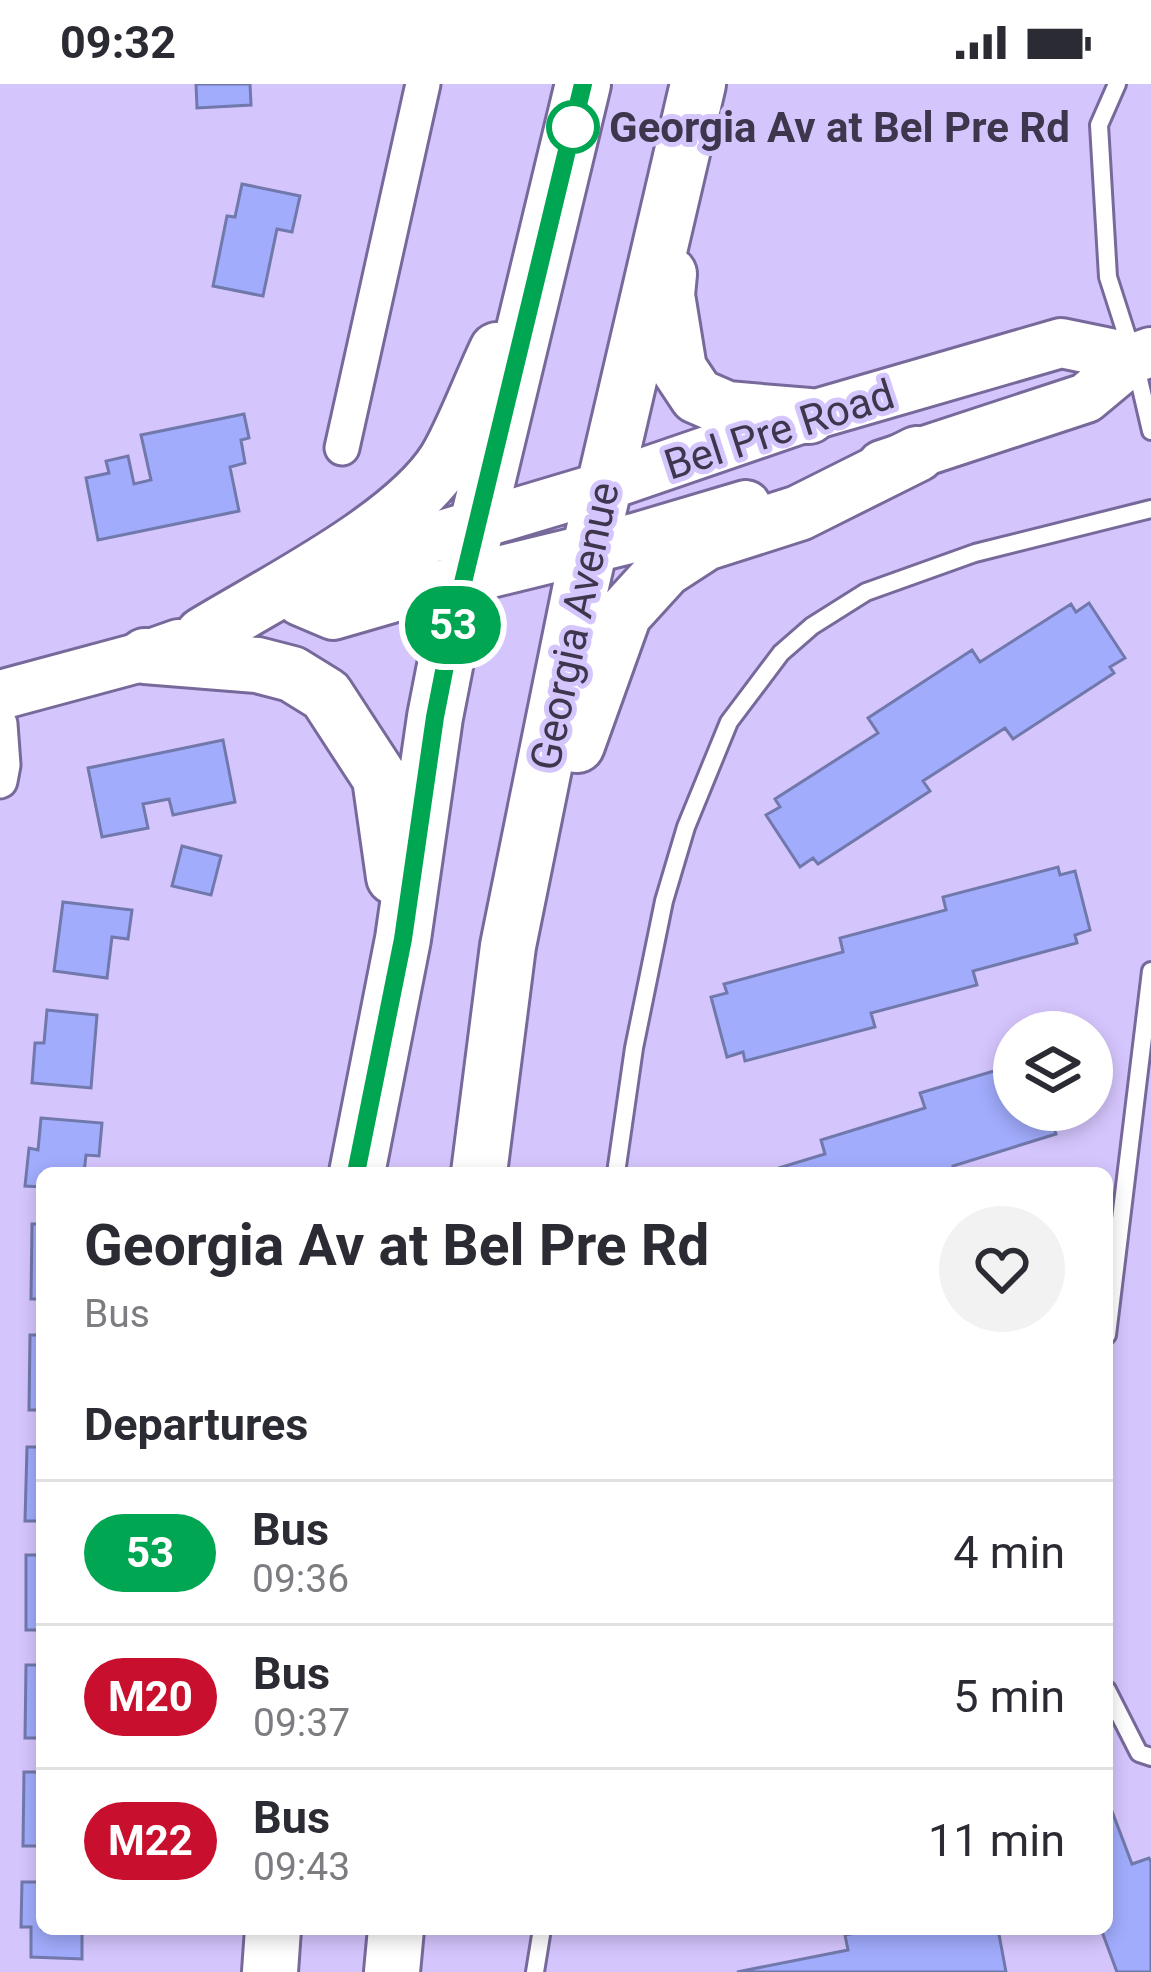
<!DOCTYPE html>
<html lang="en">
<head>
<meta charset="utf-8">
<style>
	:root { --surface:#fff; --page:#f2f2f3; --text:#2b2b33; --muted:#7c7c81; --line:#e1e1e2 }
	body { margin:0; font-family:Roboto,sans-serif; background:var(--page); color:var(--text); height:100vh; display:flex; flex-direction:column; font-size:45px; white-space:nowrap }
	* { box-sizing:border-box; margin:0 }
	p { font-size:39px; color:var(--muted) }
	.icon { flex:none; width:66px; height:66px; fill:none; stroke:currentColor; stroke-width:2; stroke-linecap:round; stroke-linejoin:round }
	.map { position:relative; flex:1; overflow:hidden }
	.side { position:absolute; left:36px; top:1083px; width:1077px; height:768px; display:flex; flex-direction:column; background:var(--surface); border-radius:18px; box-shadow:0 6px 18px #0003 }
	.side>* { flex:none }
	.badge { padding:0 24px; border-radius:39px; font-size:42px; line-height:78px }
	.tools { position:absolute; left:993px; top:927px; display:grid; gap:24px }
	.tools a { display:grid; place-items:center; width:120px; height:120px; border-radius:50%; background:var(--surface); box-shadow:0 6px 18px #0003; font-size:60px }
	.map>.badge { position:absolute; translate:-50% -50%; box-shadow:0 0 0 6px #fff }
	h2 { padding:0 48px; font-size:45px; line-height:108px }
	.round { display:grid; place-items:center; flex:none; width:126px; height:126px; border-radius:63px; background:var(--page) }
	.head { display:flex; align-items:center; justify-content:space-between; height:204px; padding:0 48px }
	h1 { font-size:57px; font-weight:700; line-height:90px }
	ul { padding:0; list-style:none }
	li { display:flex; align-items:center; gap:36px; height:144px; padding:0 48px; border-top:3px solid var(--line) }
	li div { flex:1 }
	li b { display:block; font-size:45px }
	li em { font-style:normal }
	li .badge { min-width:132px; font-weight:700; text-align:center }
	.status { display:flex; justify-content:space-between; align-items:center; height:84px; padding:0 60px; background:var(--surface); direction:ltr }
	.status svg { height:33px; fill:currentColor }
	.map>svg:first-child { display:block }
	.building { fill:#a1acfd; stroke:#7178ab; stroke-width:3 }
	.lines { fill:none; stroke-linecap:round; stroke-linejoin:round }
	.service-casing { stroke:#78699b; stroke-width:22 }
	.minor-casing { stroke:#78699b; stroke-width:39 }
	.secondary-casing { stroke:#78699b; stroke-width:54 }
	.primary-casing { stroke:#78699b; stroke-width:60 }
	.service { stroke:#fff; stroke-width:16 }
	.minor { stroke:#fff; stroke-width:33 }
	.secondary { stroke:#fff; stroke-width:48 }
	.primary { stroke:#fff; stroke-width:54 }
	.line-casing { stroke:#fff; stroke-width:27 }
	.line { stroke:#00a651; stroke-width:18 }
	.stop-dot { fill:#fff; stroke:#00a651; stroke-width:6 }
	.labels { text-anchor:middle; stroke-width:10; stroke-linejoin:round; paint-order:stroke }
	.stop-label { font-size:42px; font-weight:bold; fill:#3d364d; stroke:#d5c5fd; text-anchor:start }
	.street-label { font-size:42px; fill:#3d364d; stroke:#d5c5fd }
</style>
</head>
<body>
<div class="status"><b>09:32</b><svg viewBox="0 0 49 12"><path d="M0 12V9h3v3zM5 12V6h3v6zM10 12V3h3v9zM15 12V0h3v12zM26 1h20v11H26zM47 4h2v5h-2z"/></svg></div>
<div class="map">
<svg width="1151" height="1888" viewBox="0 0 1151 1888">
	<rect width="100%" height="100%" fill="#d5c5fd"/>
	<path class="building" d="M 196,0 L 250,0 L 251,21 L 197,24 Z
		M 242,100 L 300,112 L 292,148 L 277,145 L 263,212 L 213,202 L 227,132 L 235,133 Z
		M 244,330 L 249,354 L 241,356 L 245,379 L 230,383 L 239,427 L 98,456 L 86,394 L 109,389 L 106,377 L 128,372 L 134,400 L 151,396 L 141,351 Z
		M 1089,519 L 1125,574 L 1110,583 L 1114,589 L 1013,655 L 1005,644 L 923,697 L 930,707 L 818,780 L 813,774 L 800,783 L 766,731 L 780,723 L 775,715 L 878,649 L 868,634 L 972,566 L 980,578 L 1071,520 L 1076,528 Z
		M 223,656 L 235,718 L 173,731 L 169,715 L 143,720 L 148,744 L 102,753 L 88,684 Z
		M 182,762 L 221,772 L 211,811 L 172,802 Z
		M 1058,783 L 1060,791 L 1075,787 L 1090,846 L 1075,851 L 1077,859 L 973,887 L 977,901 L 871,929 L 875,943 L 745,977 L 743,968 L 727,973 L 711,913 L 727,909 L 724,900 L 843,868 L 840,854 L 946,826 L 943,813 Z
		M 63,818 L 132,826 L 128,855 L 112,853 L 107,894 L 54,887 Z
		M 47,926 L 97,931 L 91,1004 L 32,999 L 35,959 L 44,959 Z
		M 1014,981 L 1014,1026 L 1067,1026 L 1070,1037 L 1053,1042 L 1056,1050 L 953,1082 L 955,1089 L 762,1089 L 825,1070 L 821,1056 L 925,1024 L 920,1009 Z
		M 41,1034 L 102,1039 L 99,1072 L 86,1071 L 84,1089 L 42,1089 L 42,1103 L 25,1102 L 29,1064 L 38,1066 Z
		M 32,1140 L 42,1140 L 42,1215 L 31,1215 Z
		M 30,1251 L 42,1251 L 42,1326 L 29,1326 Z
		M 27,1363 L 42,1363 L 42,1437 L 25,1437 Z
		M 26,1471 L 42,1471 L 42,1546 L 26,1546 Z
		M 26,1581 L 42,1581 L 42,1654 L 25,1654 Z
		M 24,1688 L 42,1688 L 42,1762 L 23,1762 Z
		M 1107,1714 L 1132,1780 L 1149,1774 L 1151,1778 L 1151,1888 L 1117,1888 L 1101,1845 L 1107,1845 Z
		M 22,1798 L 42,1798 L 42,1845 L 82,1845 L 82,1875 L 31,1873 L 31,1843 L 21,1843 Z
		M 877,1845 L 998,1845 L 1006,1888 L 737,1888 L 848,1866 L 845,1851 Z"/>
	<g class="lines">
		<g class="service-casing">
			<path id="service" d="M 1117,0 L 1099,41 L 1108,193 L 1134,274 L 1151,347
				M 616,1089 L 634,964 L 664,817 L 686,743 L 729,638 L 781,569 L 812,542 L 866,508 L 975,469 L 1151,425
				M 1107,1251 L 1151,887
				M 1107,1606 L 1139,1669 L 1151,1673
				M 535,1888 L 542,1845"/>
		</g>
		<g class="minor-casing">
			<path id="minor" d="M 342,364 L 423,0
				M 0,640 L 3,681 L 0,697"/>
		</g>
		<g class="secondary-casing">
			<path id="secondary" d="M 882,381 L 1086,314 L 1134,274 L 1151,268
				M 330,488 L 418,458 L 602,403 L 809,332 L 1061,259 L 1134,274
				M 300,517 L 333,531 L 409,509 L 638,453 L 746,421
				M 0,611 L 145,572 L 179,560"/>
		</g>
		<g class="primary-casing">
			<path id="primary" d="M 669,190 L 667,211 L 679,285 L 697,312 L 727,325 L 809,332
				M 203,551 C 272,509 404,443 446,376 C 464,346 481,299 497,266
				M 145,572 L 257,581 L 292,590 L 326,611 L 380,694 L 394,793
				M 577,661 L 624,530 L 665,485 L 705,459 L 799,429 L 917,370
				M 357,1089 L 403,855 L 435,633 L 454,536 L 583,0
				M 479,1089 L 508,862 L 580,506 L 698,0
				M 270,1888 L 273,1845
				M 392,1888 L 396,1845"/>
		</g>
		<use href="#service" class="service"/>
		<use href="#minor" class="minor"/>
		<use href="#secondary" class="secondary"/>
		<use href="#primary" class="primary"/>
	</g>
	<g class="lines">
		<g class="line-casing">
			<path id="line" d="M 356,1089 L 403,855 L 435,633 L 454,536 L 583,0"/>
		</g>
		<use href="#line" class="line"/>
	</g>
	<circle class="stop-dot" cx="573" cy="43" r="24"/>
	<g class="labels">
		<g class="stop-label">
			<text x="609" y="58">Georgia Av at Bel Pre Rd</text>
		</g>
		<g class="street-label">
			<text transform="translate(779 345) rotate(-18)" y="15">Bel Pre Road</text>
			<text transform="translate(574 542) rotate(-78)" y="15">Georgia Avenue</text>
		</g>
	</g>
</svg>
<div class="tools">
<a><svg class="icon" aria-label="layers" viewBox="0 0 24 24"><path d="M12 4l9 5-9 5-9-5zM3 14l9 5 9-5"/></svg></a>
</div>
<b class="badge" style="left:453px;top:541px;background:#00a651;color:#fff">53</b>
<section class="side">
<div class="head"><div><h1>Georgia Av at Bel Pre Rd</h1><p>Bus</p></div><a class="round"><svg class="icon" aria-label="heart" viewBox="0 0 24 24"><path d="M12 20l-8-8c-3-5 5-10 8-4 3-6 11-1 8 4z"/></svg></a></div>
<h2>Departures</h2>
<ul>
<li><span class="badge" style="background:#00a651;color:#fff">53</span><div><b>Bus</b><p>09:36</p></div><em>4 min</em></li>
<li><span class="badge" style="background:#c8102e;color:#fff">M20</span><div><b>Bus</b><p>09:37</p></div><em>5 min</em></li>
<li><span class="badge" style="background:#c8102e;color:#fff">M22</span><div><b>Bus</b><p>09:43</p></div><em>11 min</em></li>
</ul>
</section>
</div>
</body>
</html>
